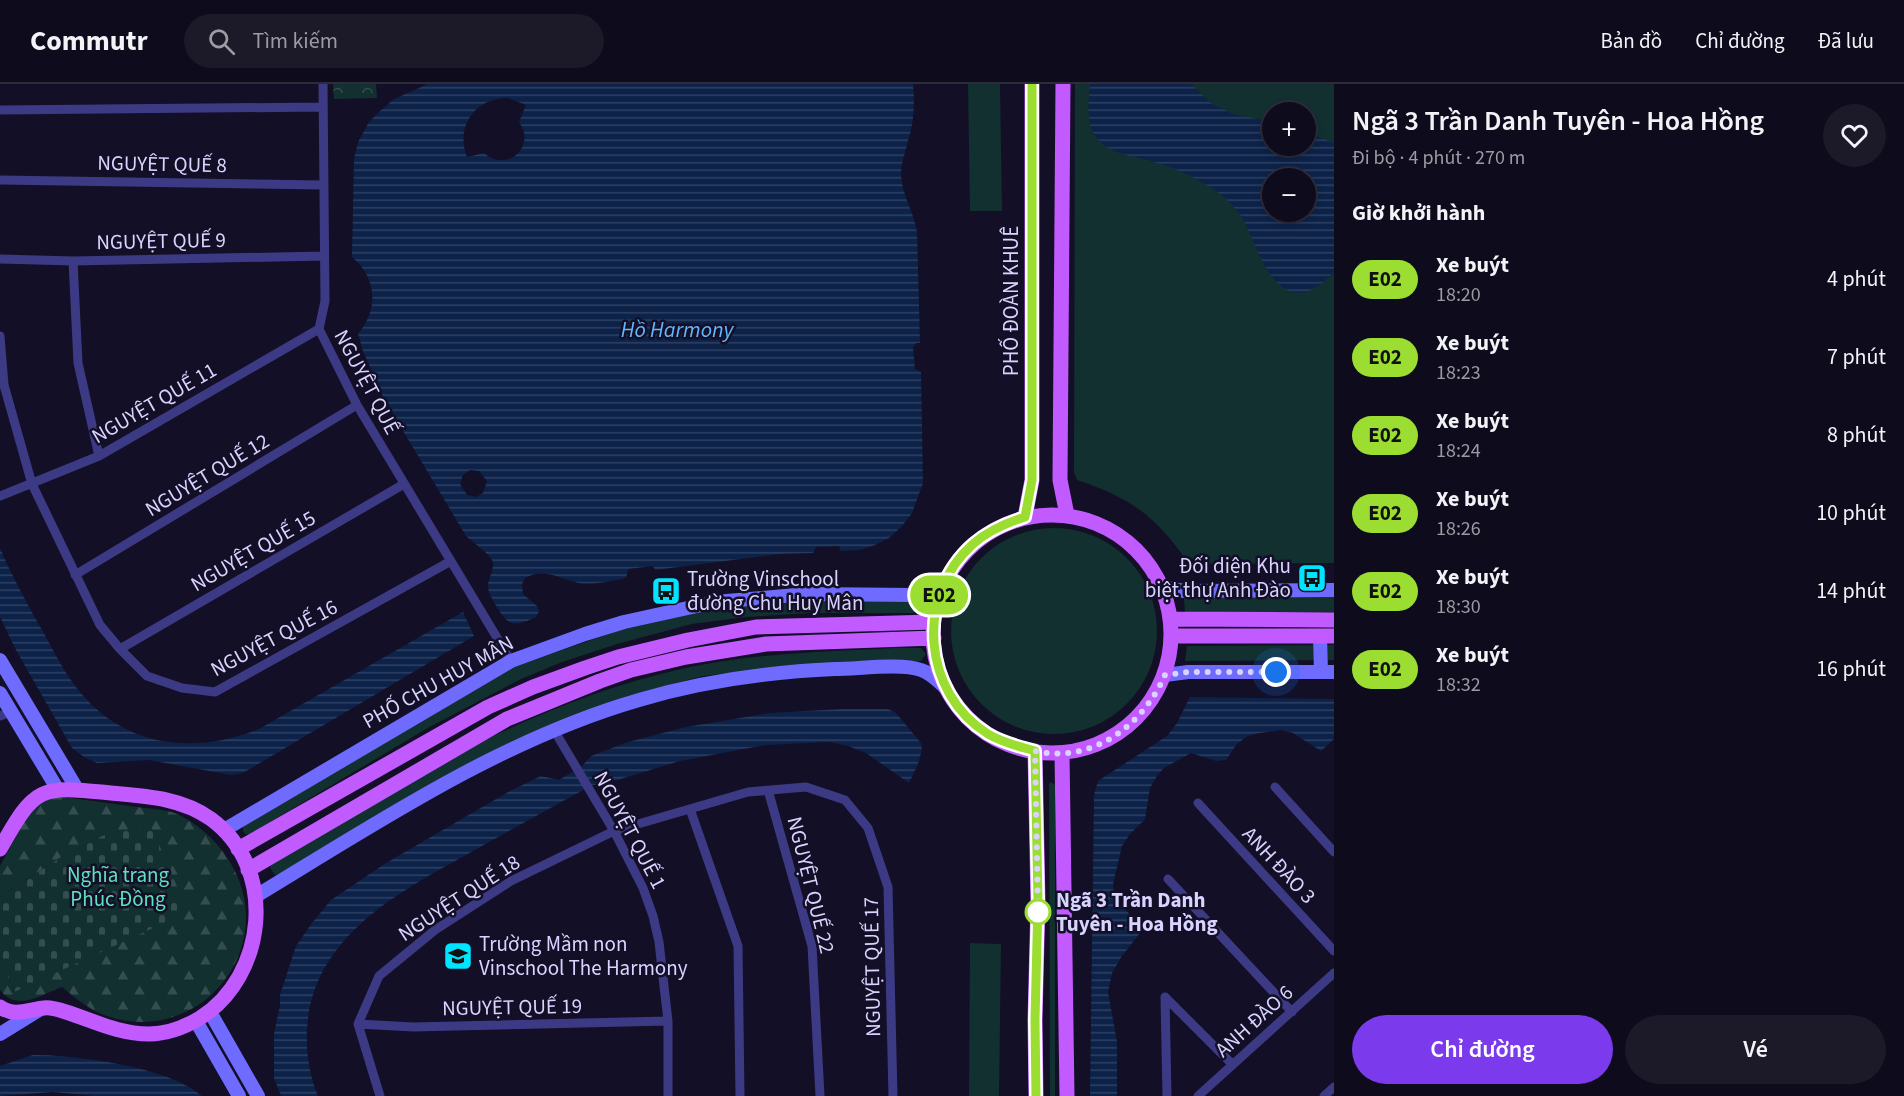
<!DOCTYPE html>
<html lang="vi">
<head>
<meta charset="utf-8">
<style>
	:root { --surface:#0e0b1c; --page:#1c1929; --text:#f1f3f6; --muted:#9b9ba3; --line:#2e2b3b; --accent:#7c3aed }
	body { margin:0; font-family:"Source Sans 3",sans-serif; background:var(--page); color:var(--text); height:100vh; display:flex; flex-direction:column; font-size:22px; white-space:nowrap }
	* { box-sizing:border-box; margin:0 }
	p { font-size:20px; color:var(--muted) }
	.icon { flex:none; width:33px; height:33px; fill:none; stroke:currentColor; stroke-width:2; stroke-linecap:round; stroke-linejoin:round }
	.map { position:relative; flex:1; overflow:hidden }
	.details { display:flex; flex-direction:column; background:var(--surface); width:570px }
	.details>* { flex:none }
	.badge { padding:0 12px; border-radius:20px; font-size:21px; line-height:39px }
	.buttons { position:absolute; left:1262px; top:18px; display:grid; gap:12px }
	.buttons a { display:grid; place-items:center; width:54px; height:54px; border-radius:50%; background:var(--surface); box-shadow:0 3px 9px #0003,0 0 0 2px var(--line); font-size:30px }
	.you { position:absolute; width:30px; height:30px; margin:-15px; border:4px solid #fff; border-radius:50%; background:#1a73e8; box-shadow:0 0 0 9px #1a73e833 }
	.map>.badge { position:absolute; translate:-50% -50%; box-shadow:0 0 0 3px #fff }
	h2 { padding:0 18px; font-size:22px; line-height:54px }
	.round { display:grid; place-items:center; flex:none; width:63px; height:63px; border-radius:32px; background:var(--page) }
	.head { display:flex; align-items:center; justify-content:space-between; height:102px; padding:0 18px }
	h1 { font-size:28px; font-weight:600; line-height:45px }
	.cta { display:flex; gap:12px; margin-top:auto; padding:12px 18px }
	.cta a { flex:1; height:69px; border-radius:36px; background:var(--accent); color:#fff; font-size:24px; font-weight:600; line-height:69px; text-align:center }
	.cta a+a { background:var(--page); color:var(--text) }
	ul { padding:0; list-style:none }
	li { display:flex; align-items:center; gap:18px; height:78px; padding:0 18px }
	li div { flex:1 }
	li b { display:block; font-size:22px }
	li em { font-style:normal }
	li .badge { min-width:66px; font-weight:700; text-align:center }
	header { display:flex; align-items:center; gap:36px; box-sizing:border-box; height:84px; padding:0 30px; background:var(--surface); border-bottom:2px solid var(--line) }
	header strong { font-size:28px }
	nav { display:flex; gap:33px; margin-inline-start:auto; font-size:21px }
	.search { width:420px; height:54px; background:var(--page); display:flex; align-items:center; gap:15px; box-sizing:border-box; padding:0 21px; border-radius:33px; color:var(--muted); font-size:22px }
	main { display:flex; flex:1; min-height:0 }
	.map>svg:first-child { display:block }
	.green { fill:#12302f; fill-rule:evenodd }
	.forest { fill:url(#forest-firs) }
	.cemetery { fill:url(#cemetery-stones) }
	.park { fill:url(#park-crowns) }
	.water { fill:url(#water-rules); fill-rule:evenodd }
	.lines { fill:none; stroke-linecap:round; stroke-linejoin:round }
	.street { stroke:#3d3a85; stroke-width:9 }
	.secondary { stroke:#6f6bff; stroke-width:14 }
	.primary { stroke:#c25bff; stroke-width:15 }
	.line-casing { stroke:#fff; stroke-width:14 }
	.line { stroke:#9cdd31; stroke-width:9 }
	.walk { stroke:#d9d4ff; stroke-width:6; stroke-dasharray:0 10.8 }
	.stop-dot { fill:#fff; stroke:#9cdd31; stroke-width:3 }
	.labels { text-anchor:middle; stroke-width:5; stroke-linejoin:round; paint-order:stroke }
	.street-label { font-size:21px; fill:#d9d4ff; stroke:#130f26 }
	.poi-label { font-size:21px; fill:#d9d4ff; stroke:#130f26; text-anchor:start }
	.park-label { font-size:21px; fill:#5fe0c0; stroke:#130f26 }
	.stop-label { font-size:21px; font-weight:bold; fill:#d9d4ff; stroke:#130f26; text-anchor:start }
	.water-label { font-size:22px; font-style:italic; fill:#62b6ff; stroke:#130f26 }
</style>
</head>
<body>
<header>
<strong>Commutr</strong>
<div class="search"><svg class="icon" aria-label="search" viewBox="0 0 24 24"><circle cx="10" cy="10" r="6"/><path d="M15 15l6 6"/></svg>Tìm kiếm</div>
<nav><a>Bản đồ</a><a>Chỉ đường</a><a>Đã lưu</a></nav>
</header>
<main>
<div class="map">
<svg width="1334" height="1012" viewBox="0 0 1334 1012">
	<defs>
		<pattern id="forest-firs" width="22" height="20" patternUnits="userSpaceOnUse" patternTransform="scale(1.5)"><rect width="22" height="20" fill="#12302f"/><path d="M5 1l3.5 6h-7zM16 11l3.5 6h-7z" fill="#344d4e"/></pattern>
		<pattern id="cemetery-stones" width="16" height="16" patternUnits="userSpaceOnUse" patternTransform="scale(1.5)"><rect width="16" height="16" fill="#12302f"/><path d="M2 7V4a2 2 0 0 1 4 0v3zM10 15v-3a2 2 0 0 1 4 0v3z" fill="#344d4e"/></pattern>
		<pattern id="park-crowns" width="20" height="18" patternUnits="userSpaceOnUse" patternTransform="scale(1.5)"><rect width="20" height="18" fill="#12302f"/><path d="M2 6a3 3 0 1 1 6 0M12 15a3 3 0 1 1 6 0" fill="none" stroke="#344d4e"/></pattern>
		<pattern id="water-rules" width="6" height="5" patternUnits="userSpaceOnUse" patternTransform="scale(1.5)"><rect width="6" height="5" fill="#0c2248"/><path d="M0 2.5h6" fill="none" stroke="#2f4163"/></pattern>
	</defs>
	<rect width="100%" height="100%" fill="#130f26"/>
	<path class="green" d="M 968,0 L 1000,0 L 1002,127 L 970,127 Z
		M 1075,0 L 1334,0 L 1334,479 L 1189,480 C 1156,432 1131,414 1077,396 L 1074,388 ZM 1272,28 L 1305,28 L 1305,62 L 1272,62 ZM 1272,94 L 1305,94 L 1305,128 L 1272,128 Z
		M951 547a103 103 0 1 1 206 0a103 103 0 1 1-206 0Z
		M 1334,513 L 1334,528 L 1185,529 L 1184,514 Z
		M 811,517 L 913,517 L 918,520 L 917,525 L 913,529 L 811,529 L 746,533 L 692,540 L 617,560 L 562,578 L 521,595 L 426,645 L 250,750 L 245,750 L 243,747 L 243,742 L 421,635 L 514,583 L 626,544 L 717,523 Z
		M 1334,561 L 1334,576 L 1185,577 L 1187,562 Z
		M 894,564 L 921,564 L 926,570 L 921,577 L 859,577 L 757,586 L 703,592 L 627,612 L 573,631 L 476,676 L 282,790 L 275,791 L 270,784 L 271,780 C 329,746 385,709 444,677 C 519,637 598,604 681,585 C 750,569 823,568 894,564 Z
		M 1051,698 L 1055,701 L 1055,1012 L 1050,1012 L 1049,700 Z
		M 970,859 L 1001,860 L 999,1012 L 969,1012 Z"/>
	<path class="forest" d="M 64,713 C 88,716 112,720 137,723 C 149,725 165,725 177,730 C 197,739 217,757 228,775 C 284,861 200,966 104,931 C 90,926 74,913 62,903 C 41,911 17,928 0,906 L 0,872 L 14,908 L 101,753 L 58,775 L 0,813 L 0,782 L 31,725 L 50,714 Z"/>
	<path class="cemetery" d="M 150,740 L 188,828 L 14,908 L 0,872 L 0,813 L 58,775 L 102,752 Z"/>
	<path class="park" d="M 333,0 L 376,0 L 377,14 L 334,15 Z"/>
	<path class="water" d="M 428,0 L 913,0 C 915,20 914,38 908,57 C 906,68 901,78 901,89 C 901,110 914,128 917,148 L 920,259 L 916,259 L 913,264 L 915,285 L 921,288 L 923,399 L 912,429 L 902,442 L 889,454 L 875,461 L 860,466 L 840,467 L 840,463 L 837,462 L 816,463 L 813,469 L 780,470 L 655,486 L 653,482 L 628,485 L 626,494 C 611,497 595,501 579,499 C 560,495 544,483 525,494 L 522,500 L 523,510 L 537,522 L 539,527 L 536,533 C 513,544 508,542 495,520 C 492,514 488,509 488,502 C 488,495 494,486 493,479 C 493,472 472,458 466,452 L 384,315 L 363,267 L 358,250 C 379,225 377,194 352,173 L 354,75 L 358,58 L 369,38 L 380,27 L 394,15 ZM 508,14 L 526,21 L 519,38 C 537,63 507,89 484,69 L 467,73 C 455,42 475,14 508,14 ZM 470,386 L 479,387 L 487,397 L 483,409 L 476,413 L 467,411 L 460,400 L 463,391 Z
		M 1090,0 L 1191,0 L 1211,19 L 1233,30 L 1272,38 L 1272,62 L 1305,62 L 1305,48 L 1334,59 L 1334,187 C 1323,200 1307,215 1287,206 C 1265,195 1255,158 1244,137 C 1239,127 1229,117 1220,110 C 1200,95 1177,85 1154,78 C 1130,70 1105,72 1092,46 C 1086,33 1089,13 1090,0 ZM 1305,94 L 1305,128 L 1272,128 L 1272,94 Z
		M 0,464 C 12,493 27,519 42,546 C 55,569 67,595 86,615 C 133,665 198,669 259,645 L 463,528 L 474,552 L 243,689 L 231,691 L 149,676 L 97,679 L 84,673 L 72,664 L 16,566 L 0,533 Z
		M 1190,613 L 1334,615 L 1334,655 L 1321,667 L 1293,649 L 1281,646 L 1254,650 L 1246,653 L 1237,660 L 1226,676 L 1216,677 L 1191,669 L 1164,684 L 1157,692 L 1150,704 L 1145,735 L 1130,750 L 1122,762 L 1113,800 L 1114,813 L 1143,845 L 1122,872 L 1112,889 L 1108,908 L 1117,958 L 1117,1012 L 1090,1012 L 1094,711 L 1098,697 L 1167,652 L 1177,639 Z
		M 842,625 L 888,625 L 896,629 L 921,659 L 922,666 L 918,680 L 909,699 L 866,669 L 848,662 L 829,658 L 766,661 L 680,677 L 601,701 L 593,701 C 553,722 513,745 473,767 C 400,808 313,851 307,945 C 306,968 309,991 318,1012 L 281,1012 L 274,994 L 274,950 L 280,921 L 280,911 L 296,862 L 312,839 L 331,816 L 386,779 L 510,707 L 541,692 L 559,696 L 582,682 L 591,672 L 628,658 L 686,643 L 770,629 Z
		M 33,971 C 77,971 169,983 202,1012 L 95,1012 L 53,1008 L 0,1012 L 0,982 Z"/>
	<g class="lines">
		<path class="street" d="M 323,0 L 325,217 L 319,245 L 357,321 L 511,577
			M 0,26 L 323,23
			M 0,96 L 323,101
			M 0,175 L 73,177 L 324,172
			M 73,177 L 78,279 L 99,372
			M 0,252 L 4,301 L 32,400 L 100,541 L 120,565 L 147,592 L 182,604 L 215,608 L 451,477
			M 0,412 L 99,372 L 319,245
			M 75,491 L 357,321
			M 120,565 L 404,400
			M 0,632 L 11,628
			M 554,646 L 614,747 L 643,804 L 653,832 L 659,858 L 668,937 L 668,1012
			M 1275,703 L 1334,768
			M 768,706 L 812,862 L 820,1012
			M 1198,719 L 1334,867
			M 690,725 L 738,862 L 740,1012
			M 1168,795 L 1292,928
			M 1165,913 L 1167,1012
			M 1165,913 L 1232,980
			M 358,940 L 413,943 L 668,937
			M 380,1012 L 358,940 L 379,892 L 435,846 L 511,797 L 614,747 L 748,708 L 806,703 L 845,716 L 868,744 L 888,803 L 893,1012
			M 1198,1012 L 1334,889
			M 1324,1012 L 1334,1003"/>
		<path class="secondary" d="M 1162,503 L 1184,507 L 1334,506
			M 1320,552 L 1321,588
			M 0,576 L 77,705
			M 1165,591 L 1188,588 L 1334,588
			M 0,609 L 58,706
			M 224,746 L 511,577 L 585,550 L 624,538 L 715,518 L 807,510 L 914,511 L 940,509
			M 256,812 C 378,738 501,656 639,616 C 702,597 769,588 835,585 C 858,585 901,579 921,586 C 931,589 939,598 947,605
			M 210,928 L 258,1012
			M 196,937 L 239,1012
			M 0,950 L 39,926"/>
		<path class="primary" d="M 1063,0 L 1060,396 L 1067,431
			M933 550a119 119 0 1 1 238 0a119 119 0 1 1-238 0Z
			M 1025,433 L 1032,396 L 1032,0
			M 1170,535 L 1334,536
			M 1172,552 L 1334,552
			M 1035,667 L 1038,817 L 1035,936 L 1036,1012
			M 1062,669 L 1067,1012
			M 0,765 C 36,701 39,702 111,709 C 146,712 182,714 211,735 C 278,784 267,892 200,934 C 185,943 167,950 149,950 C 119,950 94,937 66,928 C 60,926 50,923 44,924 C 27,926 15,933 0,923
			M 238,765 L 488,623 L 533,603 L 585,584 L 618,573 L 688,556 L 756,543 L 933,538
			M 248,786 L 507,635 L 600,597 L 631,586 L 686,573 L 766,560 L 934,554"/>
	</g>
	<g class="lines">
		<g class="line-casing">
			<path id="line" d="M 1032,0 L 1032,396 L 1025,433 C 1006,439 988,447 973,460 C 915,511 922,609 988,650 C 1003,659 1018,662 1035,667 L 1038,817 L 1035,936 L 1036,1012"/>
		</g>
		<use href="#line" class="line"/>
		<path class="walk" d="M 1038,828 L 1035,667 C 1093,680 1143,641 1165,591 L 1188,588 L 1276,588"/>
	</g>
	<defs>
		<g id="bus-square" transform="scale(1.5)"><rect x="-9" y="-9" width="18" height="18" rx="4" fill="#00e5ff" stroke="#130f26"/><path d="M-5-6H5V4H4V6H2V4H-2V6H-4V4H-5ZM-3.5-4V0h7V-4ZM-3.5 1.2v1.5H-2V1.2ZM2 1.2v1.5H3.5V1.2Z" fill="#111"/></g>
		<g id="school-square" transform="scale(1.5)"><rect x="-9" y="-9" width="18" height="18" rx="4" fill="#00e5ff" stroke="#130f26"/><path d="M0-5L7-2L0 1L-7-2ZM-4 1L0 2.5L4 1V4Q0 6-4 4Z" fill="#111"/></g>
	</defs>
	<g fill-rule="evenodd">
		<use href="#bus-square" x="1312" y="494"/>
		<use href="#bus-square" x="666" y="507"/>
		<use href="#school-square" x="458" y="872"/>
	</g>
	<circle class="stop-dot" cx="1038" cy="828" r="12"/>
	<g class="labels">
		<g class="street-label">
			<text transform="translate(162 80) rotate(1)" y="7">NGUYỆT QUẾ 8</text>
			<text transform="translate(161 157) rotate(-1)" y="7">NGUYỆT QUẾ 9</text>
			<text transform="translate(1011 217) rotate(-90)" y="7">PHỐ ĐOÀN KHUÊ</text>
			<text transform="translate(367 298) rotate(62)" y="7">NGUYỆT QUẾ</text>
			<text transform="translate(154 319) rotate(-30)" y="7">NGUYỆT QUẾ 11</text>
			<text transform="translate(207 391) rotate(-31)" y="7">NGUYỆT QUẾ 12</text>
			<text transform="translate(253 467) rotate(-30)" y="7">NGUYỆT QUẾ 15</text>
			<text transform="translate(274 554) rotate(-28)" y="7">NGUYỆT QUẾ 16</text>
			<text transform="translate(438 598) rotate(-29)" y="7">PHỐ CHU HUY MÂN</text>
			<text transform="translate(630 746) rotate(62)" y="7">NGUYỆT QUẾ 1</text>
			<text transform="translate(1279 781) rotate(47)" y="7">ANH ĐÀO 3</text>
			<text transform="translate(811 801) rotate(76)" y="7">NGUYỆT QUẾ 22</text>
			<text transform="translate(459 814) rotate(-33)" y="7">NGUYỆT QUẾ 18</text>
			<text transform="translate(872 883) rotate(-91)" y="7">NGUYỆT QUẾ 17</text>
			<text transform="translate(512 923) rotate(-1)" y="7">NGUYỆT QUẾ 19</text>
			<text transform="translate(1254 937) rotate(-42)" y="7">ANH ĐÀO 6</text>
		</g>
		<g class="poi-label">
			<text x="1291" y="489" text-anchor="end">Đối diện Khu<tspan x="1291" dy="24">biệt thự Anh Đào</tspan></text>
			<text x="687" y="502">Trường Vinschool<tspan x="687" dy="24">đường Chu Huy Mân</tspan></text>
			<text x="479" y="867">Trường Mầm non<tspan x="479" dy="24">Vinschool The Harmony</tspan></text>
		</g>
		<g class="park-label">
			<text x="118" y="798">Nghĩa trang<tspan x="118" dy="24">Phúc Đồng</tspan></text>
		</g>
		<g class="stop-label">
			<text x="1056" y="823">Ngã 3 Trần Danh<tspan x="1056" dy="24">Tuyên - Hoa Hồng</tspan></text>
		</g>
		<g class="water-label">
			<text x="677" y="253">Hồ Harmony</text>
		</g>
	</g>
</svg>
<div class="buttons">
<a>+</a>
<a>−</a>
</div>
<div class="you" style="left:1276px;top:588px"></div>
<b class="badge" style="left:939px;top:511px;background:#9cdd31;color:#111">E02</b>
</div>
<section class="details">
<div class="head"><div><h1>Ngã 3 Trần Danh Tuyên - Hoa Hồng</h1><p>Đi bộ · 4 phút · 270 m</p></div><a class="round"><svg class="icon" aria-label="heart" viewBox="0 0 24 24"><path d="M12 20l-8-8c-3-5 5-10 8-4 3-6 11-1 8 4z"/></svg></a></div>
<h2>Giờ khởi hành</h2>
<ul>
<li><span class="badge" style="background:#9cdd31;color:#111">E02</span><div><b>Xe buýt</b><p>18:20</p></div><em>4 phút</em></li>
<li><span class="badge" style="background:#9cdd31;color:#111">E02</span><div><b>Xe buýt</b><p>18:23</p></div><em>7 phút</em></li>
<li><span class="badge" style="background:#9cdd31;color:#111">E02</span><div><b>Xe buýt</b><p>18:24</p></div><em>8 phút</em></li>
<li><span class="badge" style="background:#9cdd31;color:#111">E02</span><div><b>Xe buýt</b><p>18:26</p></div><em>10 phút</em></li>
<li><span class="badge" style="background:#9cdd31;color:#111">E02</span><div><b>Xe buýt</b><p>18:30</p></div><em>14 phút</em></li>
<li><span class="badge" style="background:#9cdd31;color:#111">E02</span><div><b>Xe buýt</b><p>18:32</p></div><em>16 phút</em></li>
</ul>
<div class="cta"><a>Chỉ đường</a><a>Vé</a></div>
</section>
</main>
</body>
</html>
